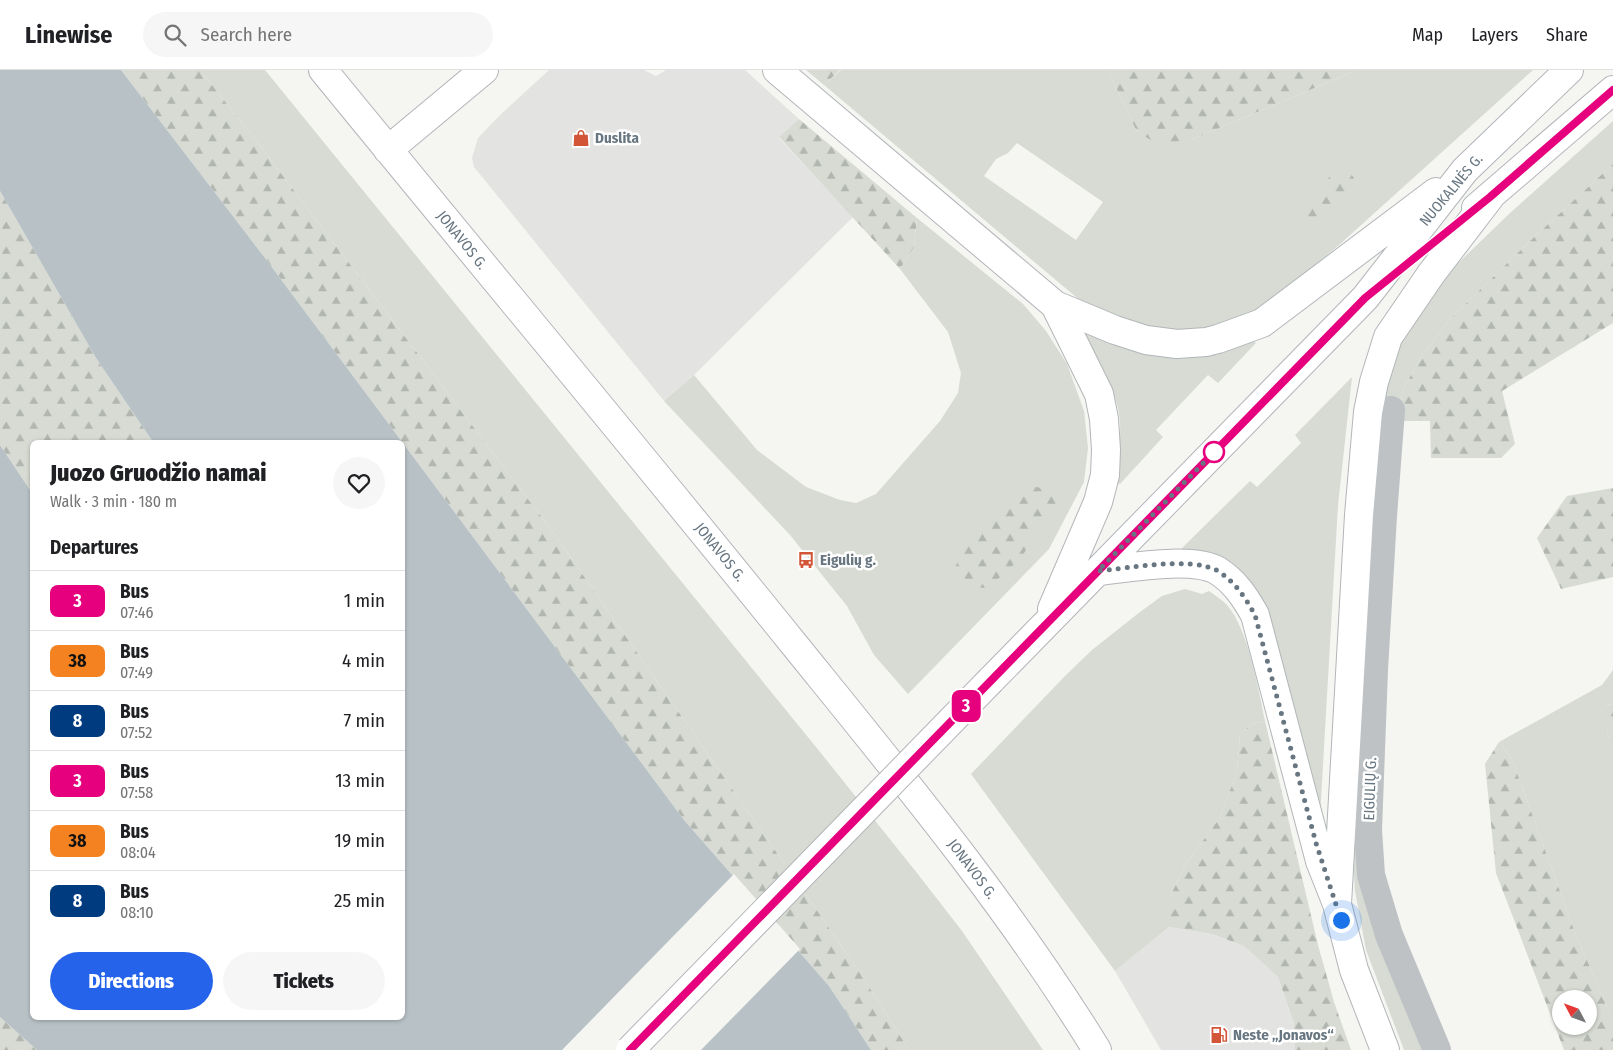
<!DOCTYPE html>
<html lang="en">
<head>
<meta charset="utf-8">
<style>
	:root { --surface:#fff; --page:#f6f6f6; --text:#202124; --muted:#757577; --line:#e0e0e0; --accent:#2563eb }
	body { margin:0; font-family:"Fira Sans Condensed",sans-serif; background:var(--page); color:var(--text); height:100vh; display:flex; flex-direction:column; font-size:19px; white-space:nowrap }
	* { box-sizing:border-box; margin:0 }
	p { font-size:16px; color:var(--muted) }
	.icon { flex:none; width:28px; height:28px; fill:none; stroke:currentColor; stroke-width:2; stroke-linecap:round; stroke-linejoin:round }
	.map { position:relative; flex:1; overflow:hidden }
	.sheet { position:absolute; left:30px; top:370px; width:375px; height:580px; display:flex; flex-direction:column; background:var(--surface); border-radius:8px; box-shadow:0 1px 4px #0004 }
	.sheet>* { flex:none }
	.badge { padding:0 10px; border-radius:8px; font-size:18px; line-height:32px }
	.needle { width:32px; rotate:311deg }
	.controls { position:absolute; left:1552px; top:920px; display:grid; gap:10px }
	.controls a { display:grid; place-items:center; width:45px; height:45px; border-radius:50%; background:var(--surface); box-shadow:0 1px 4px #0004; font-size:25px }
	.you { position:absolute; width:25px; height:25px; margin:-12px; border:4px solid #fff; border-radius:50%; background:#1a73e8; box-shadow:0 0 0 8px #1a73e833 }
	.map>.badge { position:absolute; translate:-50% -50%; box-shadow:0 0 0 2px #fff }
	h2 { padding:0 20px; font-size:19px; line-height:45px }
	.round { display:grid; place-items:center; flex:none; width:52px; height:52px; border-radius:26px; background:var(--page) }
	.headline { display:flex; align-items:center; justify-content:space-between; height:85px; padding:0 20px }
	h1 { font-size:24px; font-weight:800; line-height:38px }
	.cta { display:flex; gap:10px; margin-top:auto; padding:10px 20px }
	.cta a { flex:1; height:58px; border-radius:30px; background:var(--accent); color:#fff; font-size:20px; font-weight:800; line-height:58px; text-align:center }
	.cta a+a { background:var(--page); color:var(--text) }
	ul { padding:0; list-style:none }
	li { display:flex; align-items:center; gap:15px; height:60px; padding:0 20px; border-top:1px solid var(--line) }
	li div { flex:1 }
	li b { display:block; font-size:19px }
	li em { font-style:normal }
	li .badge { min-width:55px; font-weight:700; text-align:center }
	header { display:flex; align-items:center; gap:30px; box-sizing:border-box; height:70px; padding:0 25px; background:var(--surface); border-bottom:1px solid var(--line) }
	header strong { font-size:24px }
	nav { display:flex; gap:28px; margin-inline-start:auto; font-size:18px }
	.search { width:350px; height:45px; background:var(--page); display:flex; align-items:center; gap:12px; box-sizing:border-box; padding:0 18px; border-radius:28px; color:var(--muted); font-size:19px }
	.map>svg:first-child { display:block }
	.built { fill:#e3e4e2 }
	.green { fill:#d7dbd3; fill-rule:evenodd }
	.forest { fill:url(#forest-firs); fill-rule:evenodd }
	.water { fill:#b8c2c6 }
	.pier { fill:#f5f5f2 }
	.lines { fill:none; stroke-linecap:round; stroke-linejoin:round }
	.major-casing { stroke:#b2b6b9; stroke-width:30 }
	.minor { stroke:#bec2c5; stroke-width:28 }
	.major { stroke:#fff; stroke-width:28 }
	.major-bridge-casing { stroke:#b2b6b9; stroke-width:30; stroke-linecap:butt }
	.major-bridge { stroke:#fff; stroke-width:28 }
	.line-casing { stroke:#fff; stroke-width:11 }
	.line { stroke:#e6007e; stroke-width:8 }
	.walk { stroke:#677680; stroke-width:5; stroke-dasharray:0 9 }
	.stop-dot { fill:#fff; stroke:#e6007e; stroke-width:2.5 }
	.labels { text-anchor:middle; stroke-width:5; stroke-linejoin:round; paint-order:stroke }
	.poi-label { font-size:15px; font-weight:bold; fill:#677680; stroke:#fff; text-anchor:start }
	.street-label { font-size:15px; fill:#677680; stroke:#fff }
</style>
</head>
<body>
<header>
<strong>Linewise</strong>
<div class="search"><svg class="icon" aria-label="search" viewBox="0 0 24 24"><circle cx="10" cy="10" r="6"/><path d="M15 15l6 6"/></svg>Search here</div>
<nav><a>Map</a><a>Layers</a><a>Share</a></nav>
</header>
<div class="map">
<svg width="1613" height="980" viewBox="0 0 1613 980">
	<defs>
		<pattern id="forest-firs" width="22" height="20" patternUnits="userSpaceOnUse" patternTransform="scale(1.25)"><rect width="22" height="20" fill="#d7dbd3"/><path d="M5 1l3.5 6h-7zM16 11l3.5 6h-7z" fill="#b2b6b0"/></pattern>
	</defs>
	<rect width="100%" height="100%" fill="#f5f5f2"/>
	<path class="built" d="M 549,0 L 644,0 L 656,6 L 666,0 L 745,0 L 799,49 L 779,68 L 853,147 L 694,305 L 664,331 L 474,97 L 472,88 L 478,68 L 499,46 Z
		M 1169,857 L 1212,864 L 1244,876 L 1278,907 L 1294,955 L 1295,980 L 1161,980 L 1115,901 Z"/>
	<path class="green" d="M 200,0 L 265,0 L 816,677 L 917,803 L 962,861 L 1043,980 L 909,980 L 857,898 L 553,462 L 258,73 Z
		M 841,0 L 1108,0 L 1137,62 L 1191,70 L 1357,0 L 1533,0 L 1339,175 L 1253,247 L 1219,261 L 1179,264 L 1136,256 L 1101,244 L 1076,227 L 824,15 ZM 1017,73 L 1103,132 L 1076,170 L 984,106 L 996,89 L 1008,83 Z
		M 1613,51 L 1613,94 L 1531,170 L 1452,247 L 1419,290 L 1403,320 L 1397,351 L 1374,353 L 1400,271 L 1417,243 L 1453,198 L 1509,144 Z
		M 917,148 L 1023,234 L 1046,261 L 1067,294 L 1084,341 L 1088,378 L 1084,412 L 1049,479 L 908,624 L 874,585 L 847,536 L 790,465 L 664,331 L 694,305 L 757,380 L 806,417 L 840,430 L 856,433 L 876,424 L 940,351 L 958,323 L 961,303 L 948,262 L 900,199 L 914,177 Z
		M 1078,255 L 1253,271 L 1256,273 L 1218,313 L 1208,305 L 1156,360 L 1163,367 L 1120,414 L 1115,412 C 1117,393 1121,373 1120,354 C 1120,323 1093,282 1078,255 Z
		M 1352,307 L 1338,435 L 1320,747 L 1280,593 L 1212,485 L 1196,480 L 1181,479 L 1250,411 L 1257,417 L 1301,373 L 1295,365 Z
		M 1185,519 L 1202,524 L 1209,521 C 1215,525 1222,530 1227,535 C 1249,561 1258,618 1265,651 L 1252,654 L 1240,664 L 1237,702 L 1219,749 L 1185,795 L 1169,829 L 1169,857 L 1115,901 L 971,704 L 1065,606 L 1092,580 L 1140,542 L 1162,526 Z
		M 1613,600 L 1613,635 L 1606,634 L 1608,666 L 1613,668 L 1613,951 L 1574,860 L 1512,689 L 1499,672 L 1602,615 Z
		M 1359,753 L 1426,980 L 1404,980 L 1366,880 L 1355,821 L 1351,761 Z"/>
	<path class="forest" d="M 121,0 L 200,0 L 258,73 L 553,462 L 857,898 L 909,980 L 871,980 L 829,916 L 684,750 L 265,188 Z
		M 806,0 L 840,0 L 824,15 Z
		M 1108,0 L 1357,0 L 1191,70 L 1158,74 L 1137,62 Z
		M 799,49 L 917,148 L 914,177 L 900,199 L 779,67 Z
		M 1613,94 L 1613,253 L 1502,321 L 1515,374 L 1501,388 L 1431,388 L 1430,351 L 1397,351 L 1403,320 L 1419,290 L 1452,247 L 1531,170 Z
		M 1337,99 L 1347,99 L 1354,108 L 1348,126 L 1321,152 L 1311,154 L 1305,143 L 1309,129 Z
		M 0,121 L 96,288 L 153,372 L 32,372 L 32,423 L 0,375 Z
		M 1028,416 L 1051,419 L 1057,434 L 1020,489 L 988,518 L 964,517 L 955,498 L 964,477 L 1003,432 Z
		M 1613,418 L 1613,507 L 1561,519 L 1537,468 L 1567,426 Z
		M 1605,634 L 1613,635 L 1613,668 L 1608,666 Z
		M 1265,651 L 1318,875 L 1334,932 L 1351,980 L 1295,980 L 1294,954 L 1278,907 L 1244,876 L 1212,864 L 1169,857 L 1169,829 L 1185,795 L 1219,749 L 1237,702 L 1240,664 L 1252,654 Z
		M 1499,672 L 1512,689 L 1574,860 L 1613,951 L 1613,980 L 1564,980 L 1496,803 L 1485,694 ZM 1561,929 L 1589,929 L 1589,956 L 1561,956 Z
		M 0,947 L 37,980 L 0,980 Z"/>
	<path class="water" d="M 0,0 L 121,0 L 265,188 L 684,750 L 829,916 L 871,980 L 37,980 L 0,947 L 0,375 L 32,423 L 32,948 L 402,948 L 402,372 L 153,372 L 96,288 L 0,121 Z"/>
	<path class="pier" d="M 734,804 L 800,879 L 701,980 L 562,980 Z"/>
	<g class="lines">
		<g class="major-casing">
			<path id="major" d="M 323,0 C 479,191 638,381 793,573 C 899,704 1008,835 1097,980
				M 777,0 L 1055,235 L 1115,260 L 1146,270 L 1177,274 L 1206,272 L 1218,269 L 1262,253 L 1436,122
				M 388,80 L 484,0
				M 1476,138 L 1613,20
				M 1098,501 C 1128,498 1192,486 1218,501 C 1235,512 1245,527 1255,545 L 1320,791 L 1337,834 L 1354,900 L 1385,980
				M 1052,539 L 1098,432 L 1105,405 L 1106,380 L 1104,349 L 1099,324 L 1055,235
				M 991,610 L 1365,228 L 1465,100 L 1569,0
				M 1337,834 L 1359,445 L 1368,342 L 1374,312 L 1388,267 L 1431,204 L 1490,127"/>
		</g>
		<path class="minor" d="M 1391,340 L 1383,446 L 1374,600 L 1368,760 L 1371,805 L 1389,865 L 1437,980"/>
		<use href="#major" class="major"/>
		<g class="major-bridge-casing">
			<path id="major-bridge" d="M 630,980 L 991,610"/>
		</g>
		<use href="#major-bridge" class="major-bridge"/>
	</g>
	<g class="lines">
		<g class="line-casing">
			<path id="line" d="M 630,980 L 1365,228 L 1490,127 L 1613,20"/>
		</g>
		<use href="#line" class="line"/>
		<path class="walk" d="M 1214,382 L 1218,378 L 1098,501 C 1129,498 1192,486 1218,501 C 1235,512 1245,527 1255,545 L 1316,773 L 1341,850"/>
	</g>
	<defs>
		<g id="shop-bare" transform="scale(1.35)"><path d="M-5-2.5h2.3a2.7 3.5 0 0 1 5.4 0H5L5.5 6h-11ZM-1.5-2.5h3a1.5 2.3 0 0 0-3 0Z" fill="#d15536" stroke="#fff" stroke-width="2.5" paint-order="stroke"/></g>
		<g id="bus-bare" transform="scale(1.35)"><path d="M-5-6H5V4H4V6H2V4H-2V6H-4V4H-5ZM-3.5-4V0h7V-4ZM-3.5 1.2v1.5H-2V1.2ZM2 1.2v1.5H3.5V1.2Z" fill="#d15536" stroke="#fff" stroke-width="2.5" paint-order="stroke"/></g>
		<g id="fuel-bare" transform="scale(1.35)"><path d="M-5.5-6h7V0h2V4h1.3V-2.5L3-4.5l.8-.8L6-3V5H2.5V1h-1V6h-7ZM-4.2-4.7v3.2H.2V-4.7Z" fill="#d15536" stroke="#fff" stroke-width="2.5" paint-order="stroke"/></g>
	</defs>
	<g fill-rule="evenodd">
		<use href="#shop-bare" x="581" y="68"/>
		<use href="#bus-bare" x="806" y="490"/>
		<use href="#fuel-bare" x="1219" y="965"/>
	</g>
	<circle class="stop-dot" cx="1214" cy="382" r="10"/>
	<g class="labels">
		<g class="poi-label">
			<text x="595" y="73">Duslita</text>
			<text x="820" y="495">Eigulių g.</text>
			<text x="1233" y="970">Neste „Jonavos“</text>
		</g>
		<g class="street-label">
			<text transform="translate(1451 120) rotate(-50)" y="5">NUOKALNĖS G.</text>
			<text transform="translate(462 170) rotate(51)" y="5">JONAVOS G.</text>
			<text transform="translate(720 482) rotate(51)" y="5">JONAVOS G.</text>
			<text transform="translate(1370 719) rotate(-88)" y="5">EIGULIŲ G.</text>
			<text transform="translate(972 799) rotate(53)" y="5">JONAVOS G.</text>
		</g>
	</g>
</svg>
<div class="controls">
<a><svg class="needle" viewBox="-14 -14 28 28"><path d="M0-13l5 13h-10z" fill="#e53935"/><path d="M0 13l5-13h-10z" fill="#757577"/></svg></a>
</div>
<div class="you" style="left:1341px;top:850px"></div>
<b class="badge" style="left:966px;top:636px;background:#e6007e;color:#fff">3</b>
<section class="sheet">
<div class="headline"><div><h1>Juozo Gruodžio namai</h1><p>Walk · 3 min · 180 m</p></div><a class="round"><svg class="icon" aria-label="heart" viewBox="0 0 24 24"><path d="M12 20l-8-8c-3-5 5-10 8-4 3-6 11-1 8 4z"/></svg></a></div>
<h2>Departures</h2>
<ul>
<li><span class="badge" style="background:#e6007e;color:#fff">3</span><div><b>Bus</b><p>07:46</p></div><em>1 min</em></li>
<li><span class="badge" style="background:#f58220;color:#111">38</span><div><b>Bus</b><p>07:49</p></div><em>4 min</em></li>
<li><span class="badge" style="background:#003b80;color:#fff">8</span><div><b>Bus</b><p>07:52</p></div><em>7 min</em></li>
<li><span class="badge" style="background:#e6007e;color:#fff">3</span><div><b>Bus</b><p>07:58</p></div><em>13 min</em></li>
<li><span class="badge" style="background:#f58220;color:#111">38</span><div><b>Bus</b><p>08:04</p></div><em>19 min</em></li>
<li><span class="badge" style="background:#003b80;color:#fff">8</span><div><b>Bus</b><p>08:10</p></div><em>25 min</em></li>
</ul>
<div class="cta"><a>Directions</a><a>Tickets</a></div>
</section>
</div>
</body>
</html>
